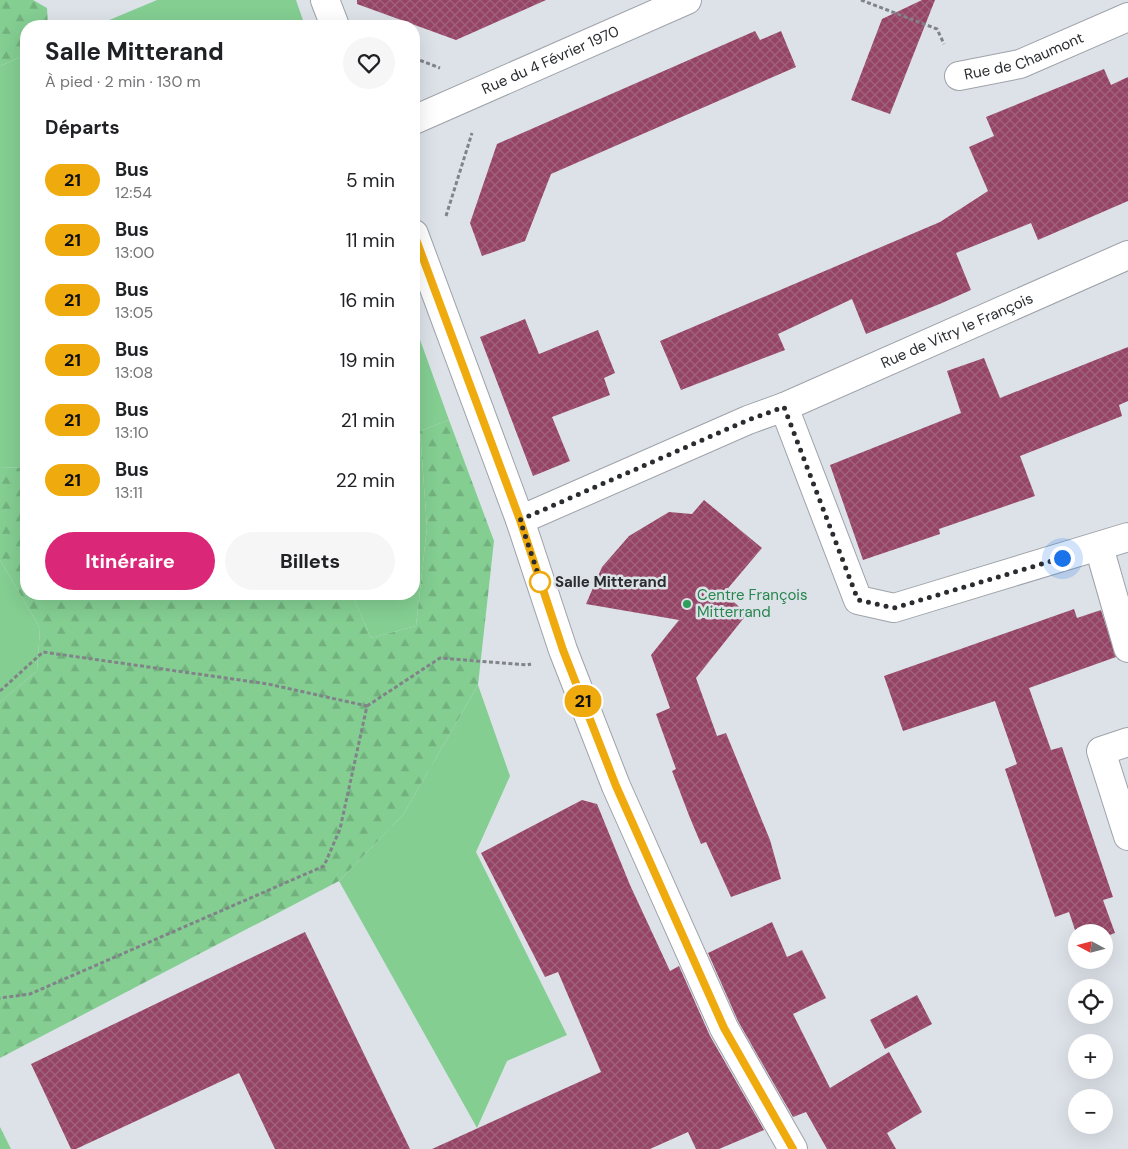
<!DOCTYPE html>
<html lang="fr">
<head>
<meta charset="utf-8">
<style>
	:root { --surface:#fff; --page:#f6f6f6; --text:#202124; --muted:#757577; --accent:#db2777 }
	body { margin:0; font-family:"DM Sans",sans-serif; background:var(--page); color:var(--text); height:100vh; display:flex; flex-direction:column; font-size:19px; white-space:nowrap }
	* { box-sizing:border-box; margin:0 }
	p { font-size:16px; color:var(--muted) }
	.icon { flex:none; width:28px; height:28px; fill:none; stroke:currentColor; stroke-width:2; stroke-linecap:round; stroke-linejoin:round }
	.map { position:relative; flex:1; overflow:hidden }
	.drawer { position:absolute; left:20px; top:20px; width:400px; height:580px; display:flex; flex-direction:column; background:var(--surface); border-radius:20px; box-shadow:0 5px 20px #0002 }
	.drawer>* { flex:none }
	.badge { padding:0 10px; border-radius:16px; font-size:18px; line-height:32px }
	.needle { width:32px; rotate:277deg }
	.buttons { position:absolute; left:1068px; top:924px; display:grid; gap:10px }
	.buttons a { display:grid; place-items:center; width:45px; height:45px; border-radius:50%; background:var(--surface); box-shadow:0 5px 20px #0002; font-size:25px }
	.you { position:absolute; width:25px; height:25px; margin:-12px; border:4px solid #fff; border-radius:50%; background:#1a73e8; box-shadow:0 0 0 8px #1a73e833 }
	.map>.badge { position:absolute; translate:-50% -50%; box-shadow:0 0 0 2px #fff }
	h2 { padding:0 25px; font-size:19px; line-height:45px }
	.round { display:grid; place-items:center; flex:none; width:52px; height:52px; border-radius:26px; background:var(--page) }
	.overview { display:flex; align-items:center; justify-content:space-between; height:85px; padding:0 25px }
	h1 { font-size:24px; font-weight:700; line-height:38px }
	.primary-button { display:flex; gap:10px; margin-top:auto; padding:10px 25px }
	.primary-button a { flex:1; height:58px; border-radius:30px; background:var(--accent); color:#fff; font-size:20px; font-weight:700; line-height:58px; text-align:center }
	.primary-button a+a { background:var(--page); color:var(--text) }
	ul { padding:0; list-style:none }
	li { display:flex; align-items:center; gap:15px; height:60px; padding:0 25px }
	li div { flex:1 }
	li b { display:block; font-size:19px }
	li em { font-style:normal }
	li .badge { min-width:55px; font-weight:700; text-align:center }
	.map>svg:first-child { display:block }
	.grass { fill:#84ce92 }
	.forest { fill:url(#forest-firs) }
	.building { fill:url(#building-cross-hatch) }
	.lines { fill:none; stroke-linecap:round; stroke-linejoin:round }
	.minor-casing { stroke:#9ea2a9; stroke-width:30 }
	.path { stroke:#808388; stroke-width:3; stroke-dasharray:4 2.5; stroke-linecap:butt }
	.minor { stroke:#fff; stroke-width:28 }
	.line-casing { stroke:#fff; stroke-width:11 }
	.line { stroke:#efaa0e; stroke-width:8 }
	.walk { stroke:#2a2c2f; stroke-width:5; stroke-dasharray:0 9 }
	.stop-dot { fill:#fff; stroke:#efaa0e; stroke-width:2.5 }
	.leisure-dot { fill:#2e9e5b; stroke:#dde2e9; stroke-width:2 }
	.labels { text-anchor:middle; stroke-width:5; stroke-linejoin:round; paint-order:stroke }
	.street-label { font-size:15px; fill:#2a2c2f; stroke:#dde2e9 }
	.stop-label { font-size:15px; font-weight:bold; fill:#2a2c2f; stroke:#dde2e9; text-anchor:start }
	.leisure-label { font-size:15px; fill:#27864d; stroke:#dde2e9; text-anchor:start }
</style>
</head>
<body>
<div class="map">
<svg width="1128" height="1149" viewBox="0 0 1128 1149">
	<defs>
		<pattern id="forest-firs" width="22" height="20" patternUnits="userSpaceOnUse" patternTransform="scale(1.25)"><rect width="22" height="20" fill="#84ce92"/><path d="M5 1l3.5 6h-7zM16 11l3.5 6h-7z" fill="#72b17e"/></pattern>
		<pattern id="building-cross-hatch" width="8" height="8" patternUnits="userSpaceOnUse" patternTransform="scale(1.25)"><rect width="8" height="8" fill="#964465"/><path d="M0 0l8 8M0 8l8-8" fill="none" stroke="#a0637c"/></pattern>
	</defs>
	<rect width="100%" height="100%" fill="#dde2e9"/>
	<path class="grass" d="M 157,0 L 296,0 L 305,26 L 95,26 Z
		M 26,55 L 26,468 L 0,467 L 0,66 Z
		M 414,323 L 449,420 L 420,431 L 427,527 L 416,626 L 371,638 L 352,594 L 414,594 Z
		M 0,560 L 40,628 L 37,671 L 0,702 Z
		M 478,685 L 510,776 L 476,852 L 567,1035 L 507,1061 L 477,1128 L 339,881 L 403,815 Z"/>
	<path class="forest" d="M 0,0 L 33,0 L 47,8 L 48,26 L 26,26 L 26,55 L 0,66 Z
		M 449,420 L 494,541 L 478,685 L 403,815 L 339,881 L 0,1058 L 0,702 L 37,671 L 40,628 L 0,560 L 0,467 L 26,468 L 26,594 L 352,594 L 371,638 L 416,626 L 427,527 L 420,431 Z
		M 0,1127 L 11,1149 L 0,1149 Z"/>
	<path class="building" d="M 357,0 L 546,0 L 456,40 L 357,4 Z
		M 922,0 L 935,0 L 890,114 L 851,100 L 882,19 Z
		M 755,31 L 760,40 L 781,31 L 796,67 L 551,174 L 525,241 L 482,256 L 470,223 L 497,144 Z
		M 1104,69 L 1111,85 L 1128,77 L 1128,201 L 1038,240 L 1031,223 L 956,253 L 971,290 L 942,303 L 866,334 L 852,299 L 778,334 L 785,350 L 681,390 L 660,341 L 940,222 L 988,191 L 969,147 L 994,136 L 986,117 Z
		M 525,319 L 539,354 L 598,330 L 615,373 L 604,378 L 610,395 L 552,417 L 570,461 L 533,476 L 480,337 Z
		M 1128,347 L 1128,401 L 1119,405 L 1122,416 L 1020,456 L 1035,496 L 939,529 L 940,534 L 863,560 L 830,465 L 961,413 L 947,371 L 984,358 L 1000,398 Z
		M 704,500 L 762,548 L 724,593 L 747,614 L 696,678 L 717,736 L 726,733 L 770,840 L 781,879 L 731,897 L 706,842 L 701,844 L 690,818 L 672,771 L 676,769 L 656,714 L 670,708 L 651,655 L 679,620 L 586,604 L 602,567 L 629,536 L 669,512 L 692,514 Z
		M 1074,609 L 1077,618 L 1101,610 L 1116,657 L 1029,688 L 1051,750 L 1062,747 L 1113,897 L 1103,900 L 1115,933 L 1104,937 L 1104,932 L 1076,933 L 1069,912 L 1055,917 L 1005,769 L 1017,764 L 995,701 L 903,731 L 884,676 Z
		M 582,800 L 597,804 L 630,885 L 670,971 L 679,966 L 710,1036 L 764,1130 L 719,1149 L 696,1149 L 688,1132 L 650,1149 L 432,1149 L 601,1072 L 558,972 L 545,977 L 481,853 Z
		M 772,922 L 787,957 L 802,950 L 826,998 L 793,1014 L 830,1088 L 889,1052 L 922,1112 L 887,1133 L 896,1149 L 827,1149 L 806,1112 L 793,1117 L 738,1021 L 708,953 Z
		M 305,932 L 410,1149 L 275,1149 L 239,1073 L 76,1149 L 71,1149 L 31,1064 Z
		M 917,995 L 932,1024 L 885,1049 L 870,1020 Z"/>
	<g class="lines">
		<g class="minor-casing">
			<g id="minor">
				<path d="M 325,0 L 335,26"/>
				<path id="s1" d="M 959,76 L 1020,64 L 1128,17"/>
				<path id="s2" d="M 414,120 L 687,0"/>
				<path d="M 414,234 L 520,520 L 563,650 L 616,786 L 724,1028 L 793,1149"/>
				<path id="s3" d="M 784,407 L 1128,255"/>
				<path d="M 520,520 L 748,420 L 784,407 L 858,600 L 894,608 L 1128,537"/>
				<path d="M 1099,547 L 1128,648"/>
				<path d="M 1128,742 L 1101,751 L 1128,836"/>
			</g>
		</g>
		<path class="path" d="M 861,0 L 937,29 L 944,44
			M 414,58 L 440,68
			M 446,216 L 472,133
			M 0,691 L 43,652 L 268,684 L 367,706 L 340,829 L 324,866 L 30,994 L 0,998
			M 367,706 L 440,658 L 527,665 L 531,664"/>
		<use href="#minor" class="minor"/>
	</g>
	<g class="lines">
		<g class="line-casing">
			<path id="line" d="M 414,234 L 520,520 L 563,650 L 616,786 L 724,1028 L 793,1149"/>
		</g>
		<use href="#line" class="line"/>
		<path class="walk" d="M 540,582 L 543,589 L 520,520 L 748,420 L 784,407 L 858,600 L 894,608 L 1062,558"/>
	</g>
	<circle class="stop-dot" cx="540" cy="582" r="10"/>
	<circle class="leisure-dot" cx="687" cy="604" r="5"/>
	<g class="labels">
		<g class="street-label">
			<text dy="5" stroke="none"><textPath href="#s1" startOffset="68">Rue de Chaumont</textPath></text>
			<text dy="5" stroke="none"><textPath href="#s2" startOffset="149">Rue du 4 Février 1970</textPath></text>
			<text dy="5" stroke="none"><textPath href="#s3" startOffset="189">Rue de Vitry le François</textPath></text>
		</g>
		<g class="stop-label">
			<text x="555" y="587">Salle Mitterand</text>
		</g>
		<g class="leisure-label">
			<text x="697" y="600">Centre François<tspan x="697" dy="17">Mitterrand</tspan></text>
		</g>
	</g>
</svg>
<div class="buttons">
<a><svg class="needle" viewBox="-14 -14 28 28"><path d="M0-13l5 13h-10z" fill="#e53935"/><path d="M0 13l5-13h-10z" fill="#757577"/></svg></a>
<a><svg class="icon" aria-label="locate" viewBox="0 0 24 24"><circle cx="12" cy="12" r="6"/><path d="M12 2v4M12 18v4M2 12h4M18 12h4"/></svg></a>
<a>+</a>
<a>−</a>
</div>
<div class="you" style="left:1062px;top:558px"></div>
<b class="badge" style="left:583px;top:701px;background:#efaa0e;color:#111">21</b>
<section class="drawer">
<div class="overview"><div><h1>Salle Mitterand</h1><p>À pied · 2 min · 130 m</p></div><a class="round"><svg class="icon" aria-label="heart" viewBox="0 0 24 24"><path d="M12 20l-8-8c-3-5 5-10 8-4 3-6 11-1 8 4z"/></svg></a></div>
<h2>Départs</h2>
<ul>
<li><span class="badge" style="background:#efaa0e;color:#111">21</span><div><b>Bus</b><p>12:54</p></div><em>5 min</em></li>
<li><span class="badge" style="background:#efaa0e;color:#111">21</span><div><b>Bus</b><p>13:00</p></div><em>11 min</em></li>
<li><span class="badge" style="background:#efaa0e;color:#111">21</span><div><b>Bus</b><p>13:05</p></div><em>16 min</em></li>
<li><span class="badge" style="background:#efaa0e;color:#111">21</span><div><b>Bus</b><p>13:08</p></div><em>19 min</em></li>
<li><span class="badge" style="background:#efaa0e;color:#111">21</span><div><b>Bus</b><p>13:10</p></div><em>21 min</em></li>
<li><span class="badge" style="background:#efaa0e;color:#111">21</span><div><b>Bus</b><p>13:11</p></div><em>22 min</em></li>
</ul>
<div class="primary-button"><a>Itinéraire</a><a>Billets</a></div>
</section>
</div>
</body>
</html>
